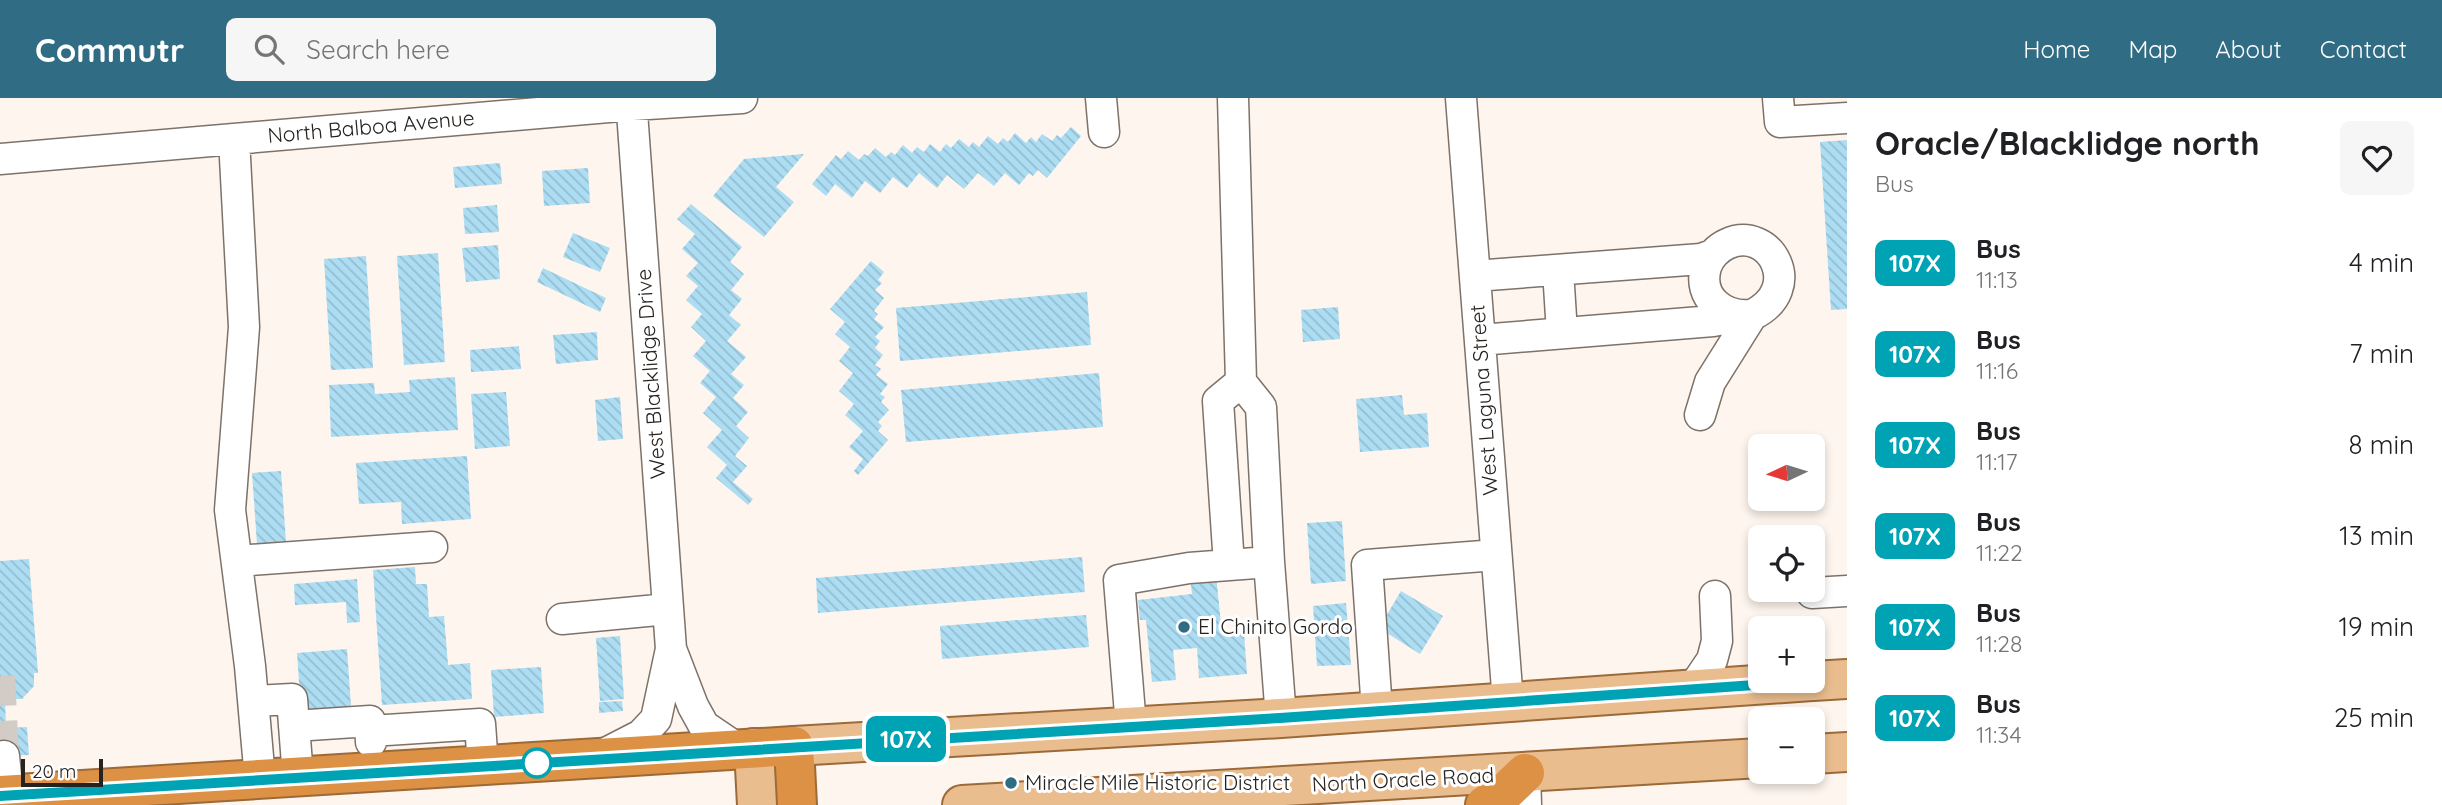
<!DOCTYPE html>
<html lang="en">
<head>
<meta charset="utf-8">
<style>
	:root { --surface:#fff; --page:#f6f6f6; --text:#202124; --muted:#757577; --accent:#306c84 }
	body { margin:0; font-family:Quicksand,sans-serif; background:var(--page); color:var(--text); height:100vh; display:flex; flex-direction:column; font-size:26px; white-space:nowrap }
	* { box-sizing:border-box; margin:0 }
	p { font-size:23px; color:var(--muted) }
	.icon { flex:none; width:38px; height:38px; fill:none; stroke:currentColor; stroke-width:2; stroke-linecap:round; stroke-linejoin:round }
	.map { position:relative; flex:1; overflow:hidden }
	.side { display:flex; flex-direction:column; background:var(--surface); width:595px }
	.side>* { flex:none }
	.badge { padding:0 14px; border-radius:10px; font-size:24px; line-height:46px }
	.needle { width:46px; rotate:266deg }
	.tools { position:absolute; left:1748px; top:336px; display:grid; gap:14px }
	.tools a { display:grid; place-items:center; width:77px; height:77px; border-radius:10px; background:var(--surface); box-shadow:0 4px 10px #0003; font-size:35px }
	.scale { position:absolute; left:21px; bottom:18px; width:82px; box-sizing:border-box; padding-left:7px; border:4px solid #26221f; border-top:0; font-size:19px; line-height:24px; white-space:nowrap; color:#26221f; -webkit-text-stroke:5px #fff; paint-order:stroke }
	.map>.badge { position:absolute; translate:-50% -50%; box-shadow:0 0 0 4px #fff }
	.round { display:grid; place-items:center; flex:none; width:74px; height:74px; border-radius:10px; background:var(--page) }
	.summary { display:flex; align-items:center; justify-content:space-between; height:119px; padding:0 28px }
	h1 { font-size:33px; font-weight:700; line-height:52px }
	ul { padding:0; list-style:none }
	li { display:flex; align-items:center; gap:21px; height:91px; padding:0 28px }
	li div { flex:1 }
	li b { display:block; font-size:26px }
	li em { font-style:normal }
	li .badge { min-width:77px; font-weight:700; text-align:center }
	header { display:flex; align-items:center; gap:42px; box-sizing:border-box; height:98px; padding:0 35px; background:var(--accent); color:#fff }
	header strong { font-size:33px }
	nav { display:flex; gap:38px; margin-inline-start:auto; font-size:24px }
	.search { width:490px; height:63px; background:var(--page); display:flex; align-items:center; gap:18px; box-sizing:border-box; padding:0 24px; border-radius:10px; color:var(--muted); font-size:26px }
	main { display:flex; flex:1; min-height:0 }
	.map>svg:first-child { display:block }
	.building { fill:url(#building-back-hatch) }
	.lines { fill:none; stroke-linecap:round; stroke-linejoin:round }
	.minor-tunnel { stroke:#d3cbc5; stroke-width:30; stroke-dasharray:30 15; stroke-linecap:butt }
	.minor-casing { stroke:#7c726a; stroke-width:33 }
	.major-casing { stroke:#9c6a38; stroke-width:42 }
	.highway-casing { stroke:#9c6a38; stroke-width:42 }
	.minor { stroke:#fff; stroke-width:30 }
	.major { stroke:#eabd8f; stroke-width:38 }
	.highway { stroke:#dc9145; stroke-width:38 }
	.line-casing { stroke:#fff; stroke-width:16 }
	.line { stroke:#00a3b4; stroke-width:10 }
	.poi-dot { fill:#306c84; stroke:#fff; stroke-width:2.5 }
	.stop-dot { fill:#fff; stroke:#00a3b4; stroke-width:3.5 }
	.labels { text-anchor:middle; stroke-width:6; stroke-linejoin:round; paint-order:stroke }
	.street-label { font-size:21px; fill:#26221f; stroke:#fff }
	.poi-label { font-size:21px; fill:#26221f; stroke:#fff; text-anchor:start }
</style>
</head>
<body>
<header>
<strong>Commutr</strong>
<div class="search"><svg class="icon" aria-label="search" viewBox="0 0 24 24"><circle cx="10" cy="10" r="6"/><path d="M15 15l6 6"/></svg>Search here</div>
<nav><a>Home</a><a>Map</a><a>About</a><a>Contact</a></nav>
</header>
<main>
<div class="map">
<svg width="1847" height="707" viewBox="0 0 1847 707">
	<defs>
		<pattern id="building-back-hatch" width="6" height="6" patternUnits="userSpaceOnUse" patternTransform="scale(1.75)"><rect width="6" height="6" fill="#acddf3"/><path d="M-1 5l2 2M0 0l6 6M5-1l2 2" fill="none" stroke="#94bdd0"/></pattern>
	</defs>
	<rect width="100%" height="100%" fill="#fef5ee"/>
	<path class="building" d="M 1071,29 L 1081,38 L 1047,80 L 1038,72 L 1033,78 L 1029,75 L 1019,87 L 1005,75 L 994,88 L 978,75 L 964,91 L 947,77 L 937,90 L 919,75 L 907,90 L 893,79 L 880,95 L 865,83 L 852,100 L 835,86 L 826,98 L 812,86 L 836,57 L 841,61 L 848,53 L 859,62 L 864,56 L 868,58 L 875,50 L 886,59 L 891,54 L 895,57 L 903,47 L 912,55 L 917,49 L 924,54 L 930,46 L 940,54 L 946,46 L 951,50 L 959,41 L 969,49 L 973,44 L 979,49 L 988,38 L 998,46 L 1003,40 L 1008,44 L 1015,35 L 1026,45 L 1031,39 L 1036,44 L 1042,36 L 1052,43 L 1057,37 L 1061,40 Z
		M 1847,42 L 1847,211 L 1831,212 L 1820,44 Z
		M 804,56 L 776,89 L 794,104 L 764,139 L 713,98 L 744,61 Z
		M 500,65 L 502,86 L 455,90 L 453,69 Z
		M 588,70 L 590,105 L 544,108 L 542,73 Z
		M 691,106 L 742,149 L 730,164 L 744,176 L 731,192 L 742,201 L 729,217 L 741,227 L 727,243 L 746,259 L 731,276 L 744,287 L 733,300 L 748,314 L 736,328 L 749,340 L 735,358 L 747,368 L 733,384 L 753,401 L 748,407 L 716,380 L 727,367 L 707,349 L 722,332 L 703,315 L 716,299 L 700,285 L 710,273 L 693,258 L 706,243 L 691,229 L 702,216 L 686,202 L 698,188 L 686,178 L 698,165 L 682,151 L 695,136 L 677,121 Z
		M 497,107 L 499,134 L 465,136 L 463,110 Z
		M 573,135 L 610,150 L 600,174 L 563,159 Z
		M 498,147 L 500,181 L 466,184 L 462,150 Z
		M 438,155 L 445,264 L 404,267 L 397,158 Z
		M 366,158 L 373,270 L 331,272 L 324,161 Z
		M 871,163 L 884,174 L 878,182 L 882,185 L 875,192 L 884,200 L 874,213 L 878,216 L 874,221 L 884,229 L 875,239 L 880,243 L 875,250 L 883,257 L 875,267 L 881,271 L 876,277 L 888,286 L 880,296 L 885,299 L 881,304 L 889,312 L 878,324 L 882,328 L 878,333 L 888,342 L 858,377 L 854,373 L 863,361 L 849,349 L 863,333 L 845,317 L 854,306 L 839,293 L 853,275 L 839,263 L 850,249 L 835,236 L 845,224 L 830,211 Z
		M 543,170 L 606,200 L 600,214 L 537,184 Z
		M 1087,194 L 1091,247 L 900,263 L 896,210 Z
		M 1338,209 L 1340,241 L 1303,244 L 1301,212 Z
		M 597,234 L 598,262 L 556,266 L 553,237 Z
		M 519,248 L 521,271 L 471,274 L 470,252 Z
		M 1099,275 L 1103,329 L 906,344 L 901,292 Z
		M 455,279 L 458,332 L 331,339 L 329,287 L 374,285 L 375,296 L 410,294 L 409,282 Z
		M 506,294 L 510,348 L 475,351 L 471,296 Z
		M 1402,297 L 1404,317 L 1427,315 L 1429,349 L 1360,354 L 1356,301 Z
		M 620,299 L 623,341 L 598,343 L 595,302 Z
		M 467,358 L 471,421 L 402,426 L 401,404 L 359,406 L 356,365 Z
		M 281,373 L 286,444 L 257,446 L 252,375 Z
		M 1342,423 L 1346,483 L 1311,486 L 1307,425 Z
		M 1082,459 L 1085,494 L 818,515 L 816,480 Z
		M 29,461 L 38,575 L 34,575 L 34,588 L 22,601 L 5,601 L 6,630 L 27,629 L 29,657 L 0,658 L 0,463 Z
		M 415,469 L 416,486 L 427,486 L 429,519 L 444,518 L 448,567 L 470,565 L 472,601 L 382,607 L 373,472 Z
		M 1216,476 L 1222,537 L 1244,535 L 1247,576 L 1199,580 L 1197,550 L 1173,552 L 1176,582 L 1152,584 L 1146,522 L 1140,522 L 1138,502 L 1192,496 L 1190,478 Z
		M 357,481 L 360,524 L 347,525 L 346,504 L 295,507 L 294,486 Z
		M 1401,493 L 1443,518 L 1420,556 L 1379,530 Z
		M 1346,505 L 1351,567 L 1317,568 L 1313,508 Z
		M 1086,517 L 1089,549 L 942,561 L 940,528 Z
		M 620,538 L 624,601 L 600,603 L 596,540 Z
		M 347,551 L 351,608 L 301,612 L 297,555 Z
		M 541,569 L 544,615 L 494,619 L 491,572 Z
		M 622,603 L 623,613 L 599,615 L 599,604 Z"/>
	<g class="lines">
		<path class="minor-tunnel" d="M 0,578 L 4,658"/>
		<g class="minor-casing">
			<path id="minor" d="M 1101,0 L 1104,34
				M 1233,0 L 1241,284 L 1261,309 L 1269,464 L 1281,620
				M 1461,0 L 1508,604
				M 1778,0 L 1780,24 L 1847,20
				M 234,41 L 244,229 L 230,412 L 250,568 L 260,681
				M 0,61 L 632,7 L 742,0
				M 1558,172 L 1562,235
				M 1475,178 L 1701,161 L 1712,157
				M 1480,242 L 1713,223 L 1740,218
				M 1700,317 L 1710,284 L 1752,217 C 1806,191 1770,126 1727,146 C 1718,150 1709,159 1706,169 C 1697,200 1724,220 1752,217
				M 237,463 L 432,449
				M 1229,467 L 1218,303 L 1241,284
				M 1812,495 L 1847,493
				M 562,521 L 668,511
				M 671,551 L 693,608 L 704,628 L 738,651
				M 1693,590 L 1712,562 L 1717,543 L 1715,498
				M 254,603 L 292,601 L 298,679
				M 1377,613 L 1367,467 L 1496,457
				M 294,628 L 370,623 L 371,644
				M 1131,628 L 1119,482 L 1189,470 L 1269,464
				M 371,633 L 480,626 L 483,668
				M 604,656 L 641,637 L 656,621 L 671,551 L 631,0
				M 4,658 L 8,697
				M 1525,675 L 1526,707"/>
		</g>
		<g class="major-casing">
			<path id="major" d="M 1813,583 L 1847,581
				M 794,648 L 1281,620 L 1812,583
				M 754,650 L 757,707
				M 1813,656 L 1847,654
				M 962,707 L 1760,660"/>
		</g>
		<g class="highway-casing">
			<path id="highway" d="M 0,697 L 794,648 L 797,707
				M 1485,707 L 1502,697 L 1525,675"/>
		</g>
		<use href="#minor" class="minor"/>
		<use href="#major" class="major"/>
		<use href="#highway" class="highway"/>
	</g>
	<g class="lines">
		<g class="line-casing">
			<path id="line" d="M 0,698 L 1280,620 L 1813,583"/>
		</g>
		<use href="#line" class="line"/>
	</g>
	<g class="poi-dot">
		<circle cx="1184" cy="529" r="7"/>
		<circle cx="1011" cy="685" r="7"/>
	</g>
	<circle class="stop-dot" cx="537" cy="665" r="14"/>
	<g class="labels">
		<g class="street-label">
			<text transform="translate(371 29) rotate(-5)" y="7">North Balboa Avenue</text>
			<text transform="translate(651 276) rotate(-94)" y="7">West Blacklidge Drive</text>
			<text transform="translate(1484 302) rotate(-94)" y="7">West Laguna Street</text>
			<text transform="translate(1403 682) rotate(-3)" y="7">North Oracle Road</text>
		</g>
		<g class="poi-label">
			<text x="1198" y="536">El Chinito Gordo</text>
			<text x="1025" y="692">Miracle Mile Historic District</text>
		</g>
	</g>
</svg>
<div class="tools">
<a><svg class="needle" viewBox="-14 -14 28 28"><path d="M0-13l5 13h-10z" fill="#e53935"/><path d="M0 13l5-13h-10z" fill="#757577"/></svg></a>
<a><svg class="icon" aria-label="locate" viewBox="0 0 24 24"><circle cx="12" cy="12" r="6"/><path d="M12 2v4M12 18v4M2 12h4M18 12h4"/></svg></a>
<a>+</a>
<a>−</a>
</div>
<div class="scale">20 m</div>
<b class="badge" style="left:906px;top:641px;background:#00a3b4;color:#fff">107X</b>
</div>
<section class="side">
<div class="summary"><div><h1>Oracle/Blacklidge north</h1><p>Bus</p></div><a class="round"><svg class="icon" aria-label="heart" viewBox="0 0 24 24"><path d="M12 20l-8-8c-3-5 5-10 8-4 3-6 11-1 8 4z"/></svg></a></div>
<ul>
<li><span class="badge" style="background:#00a3b4;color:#fff">107X</span><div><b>Bus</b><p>11:13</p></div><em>4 min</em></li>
<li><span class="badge" style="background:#00a3b4;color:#fff">107X</span><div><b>Bus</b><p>11:16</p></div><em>7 min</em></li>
<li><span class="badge" style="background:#00a3b4;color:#fff">107X</span><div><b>Bus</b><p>11:17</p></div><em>8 min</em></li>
<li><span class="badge" style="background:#00a3b4;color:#fff">107X</span><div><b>Bus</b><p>11:22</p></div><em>13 min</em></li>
<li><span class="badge" style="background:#00a3b4;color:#fff">107X</span><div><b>Bus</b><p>11:28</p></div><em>19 min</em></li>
<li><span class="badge" style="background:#00a3b4;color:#fff">107X</span><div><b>Bus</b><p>11:34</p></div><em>25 min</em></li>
</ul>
</section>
</main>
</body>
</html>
